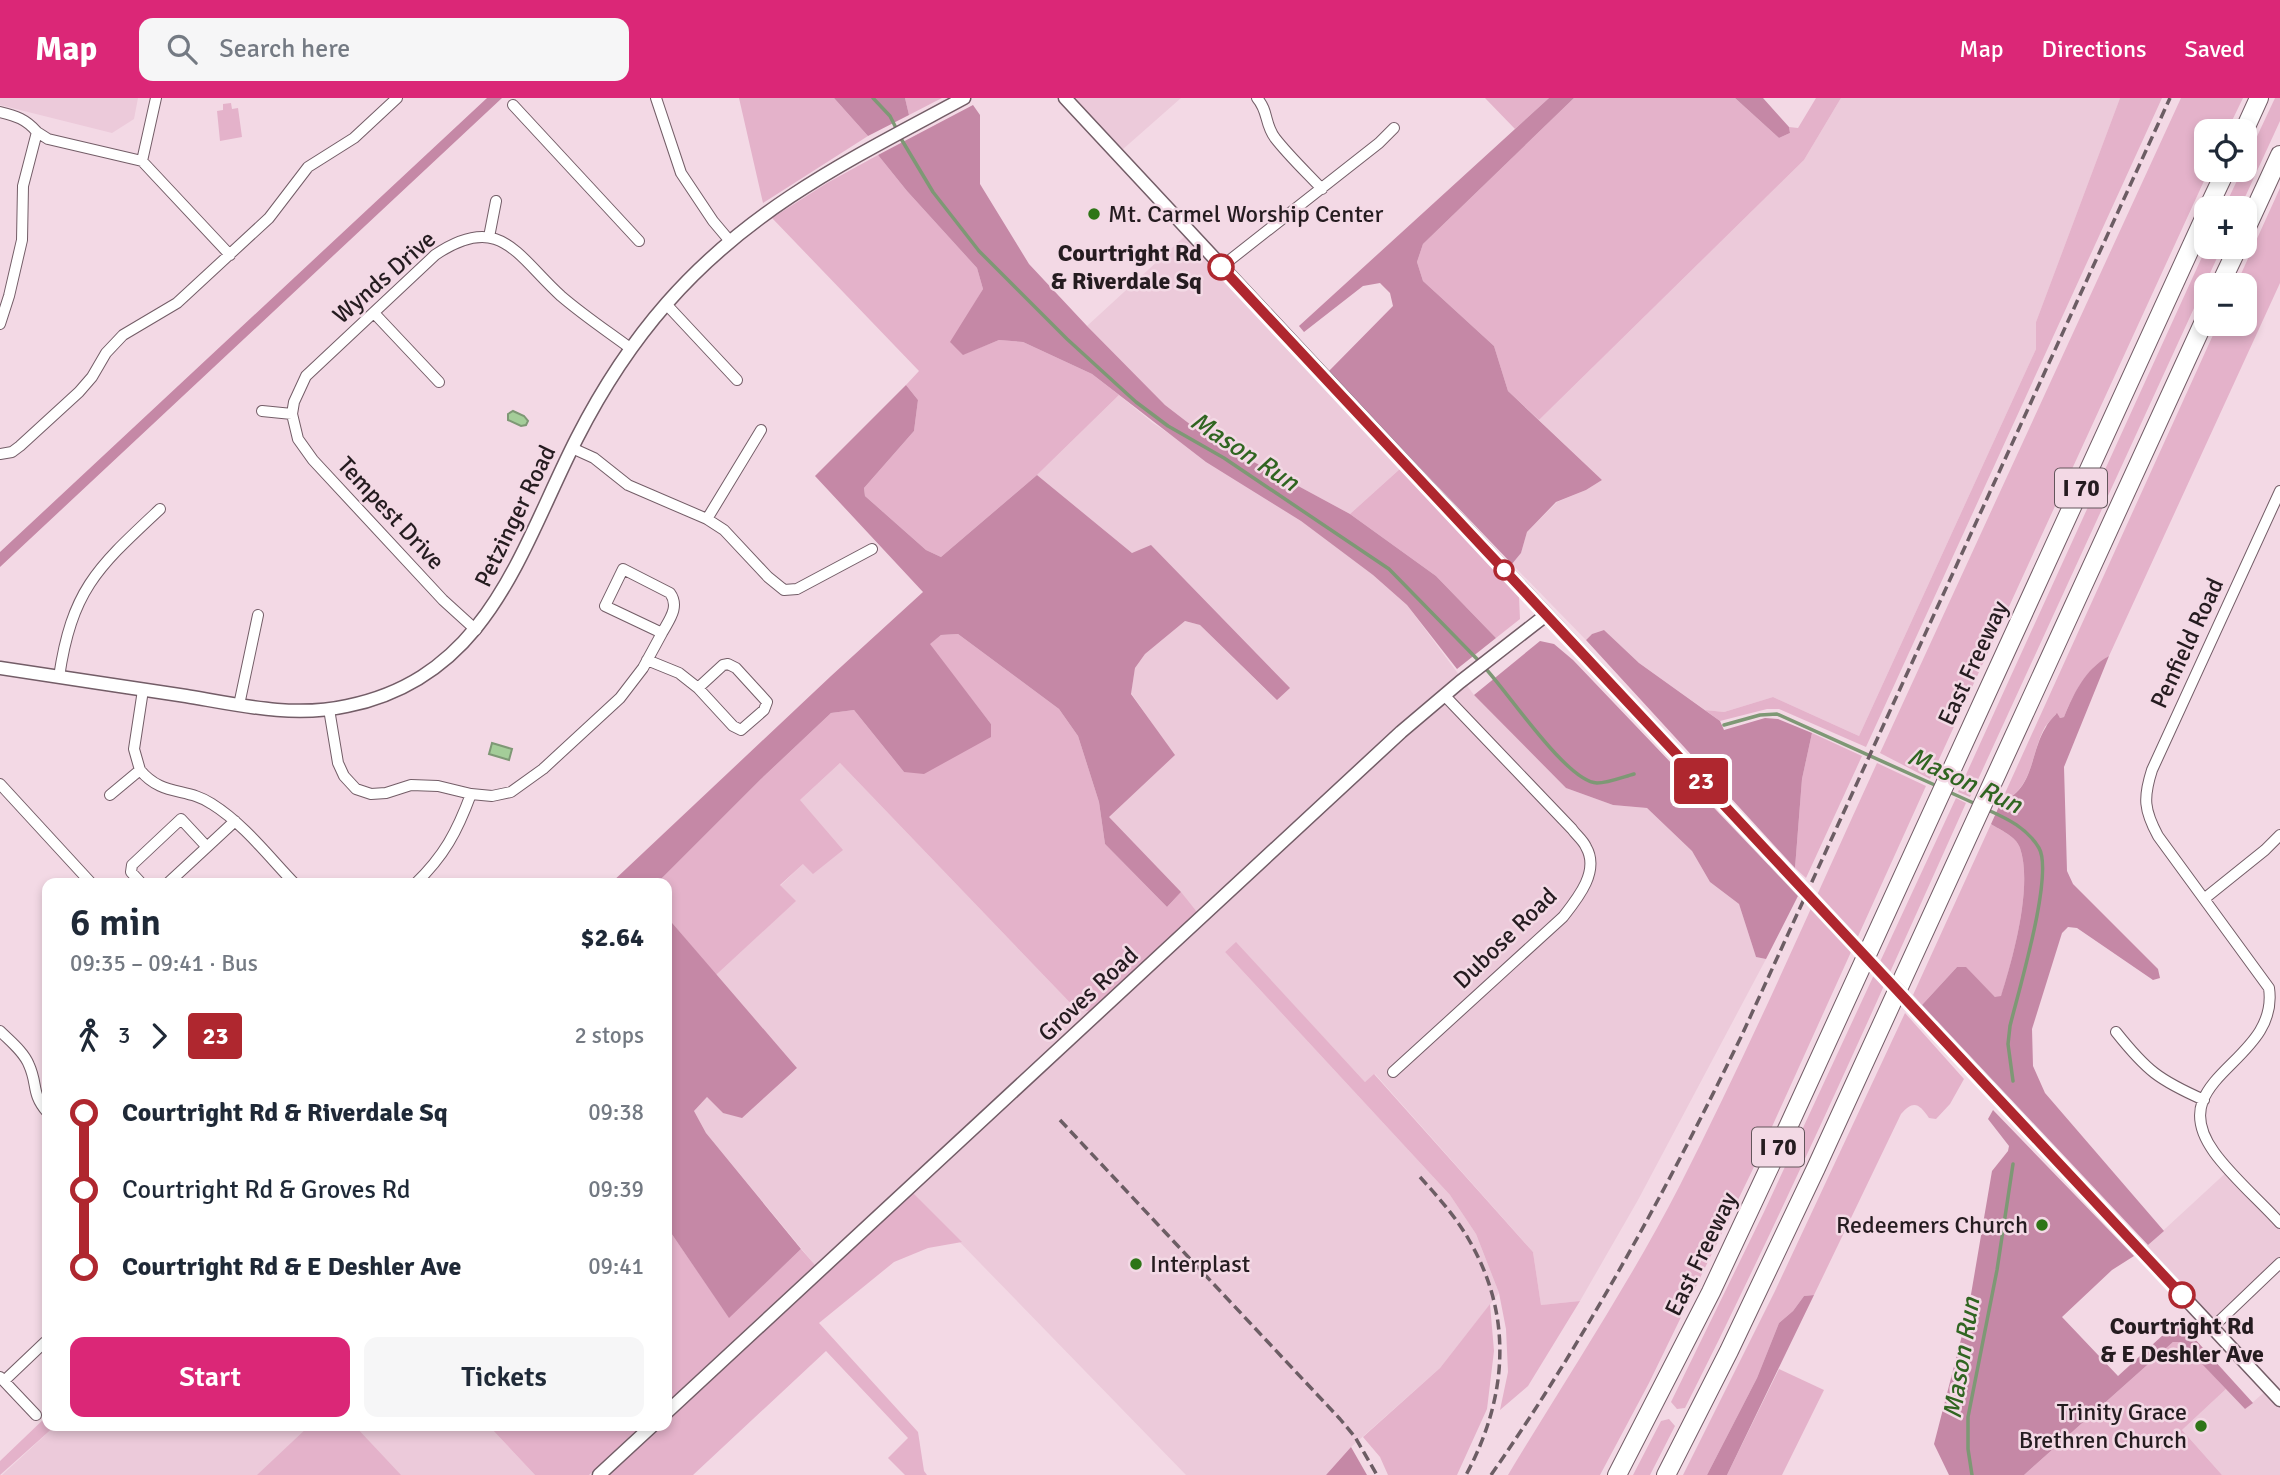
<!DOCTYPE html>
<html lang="en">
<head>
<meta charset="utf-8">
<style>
	:root { --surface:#fff; --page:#f6f6f7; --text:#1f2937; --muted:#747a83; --accent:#db2777 }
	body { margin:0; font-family:Signika,sans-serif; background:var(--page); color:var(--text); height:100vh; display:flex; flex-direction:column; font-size:26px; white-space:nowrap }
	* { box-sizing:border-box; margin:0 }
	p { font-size:23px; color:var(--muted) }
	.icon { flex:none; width:38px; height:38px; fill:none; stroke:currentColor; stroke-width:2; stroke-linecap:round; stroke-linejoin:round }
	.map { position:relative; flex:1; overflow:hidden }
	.drawer { position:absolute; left:42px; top:780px; width:630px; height:553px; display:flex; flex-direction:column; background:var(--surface); border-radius:14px; box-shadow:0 4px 10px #0003 }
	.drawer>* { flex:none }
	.badge { padding:0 14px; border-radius:5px; font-size:24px; line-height:46px }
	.controls { position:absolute; left:2194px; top:21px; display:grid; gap:14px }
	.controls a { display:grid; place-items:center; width:63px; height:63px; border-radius:14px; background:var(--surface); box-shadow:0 4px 10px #0003; font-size:35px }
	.map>.badge { position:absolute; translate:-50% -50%; box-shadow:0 0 0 4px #fff }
	.legs { display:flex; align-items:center; gap:10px; height:77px; padding:0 28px; font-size:23px }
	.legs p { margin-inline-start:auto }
	.headline { display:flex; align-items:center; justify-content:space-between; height:119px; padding:0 28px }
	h1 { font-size:38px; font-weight:600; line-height:52px }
	.cta { display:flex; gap:14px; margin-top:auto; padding:14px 28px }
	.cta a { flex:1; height:80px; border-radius:14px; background:var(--accent); color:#fff; font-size:28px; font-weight:600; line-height:80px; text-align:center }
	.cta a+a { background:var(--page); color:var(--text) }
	ul { padding:0 28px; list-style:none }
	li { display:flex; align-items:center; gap:24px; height:77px; font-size:26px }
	li i { display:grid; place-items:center; width:10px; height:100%; margin:0 9px; background:currentColor }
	li i::after { content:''; width:18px; height:18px; margin:-9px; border:5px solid; border-radius:50%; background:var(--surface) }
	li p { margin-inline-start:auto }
	li:first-child i { background:linear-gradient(#0000 50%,currentColor 0) }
	li:last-child i { background:linear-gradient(currentColor 50%,#0000 0) }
	header { display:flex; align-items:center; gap:42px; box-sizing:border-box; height:98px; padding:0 35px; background:var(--accent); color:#fff }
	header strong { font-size:33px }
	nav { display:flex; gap:38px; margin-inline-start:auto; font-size:24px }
	.search { width:490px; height:63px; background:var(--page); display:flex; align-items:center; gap:18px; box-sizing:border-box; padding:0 24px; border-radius:14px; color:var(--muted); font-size:26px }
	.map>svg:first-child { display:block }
	.built { fill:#eccada }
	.green { fill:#e4b2ca }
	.forest { fill:#c588a6 }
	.water { fill:#a4cd99; stroke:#7e9875; stroke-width:2 }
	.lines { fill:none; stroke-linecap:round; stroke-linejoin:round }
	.stream { stroke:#7e9875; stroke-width:3.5 }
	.minor-casing { stroke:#735d67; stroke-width:12 }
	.tertiary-casing { stroke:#735d67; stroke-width:15 }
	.motorway-casing { stroke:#735d67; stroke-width:20 }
	.minor { stroke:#fff; stroke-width:10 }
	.tertiary { stroke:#fff; stroke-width:12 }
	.motorway { stroke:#fff; stroke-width:18 }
	.rail { stroke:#6c5d64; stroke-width:3.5; stroke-dasharray:10 5; stroke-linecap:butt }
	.tertiary-bridge-casing { stroke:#735d67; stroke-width:15; stroke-linecap:butt }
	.tertiary-bridge { stroke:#fff; stroke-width:12 }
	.line-1-casing { stroke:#fff; stroke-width:16 }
	.line-1 { stroke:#af272f; stroke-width:10 }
	.poi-dot { fill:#2e7517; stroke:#f3d9e5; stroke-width:2.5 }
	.stop-1-dot { fill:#fff; stroke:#af272f; stroke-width:3.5 }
	.labels { text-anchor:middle; stroke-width:5; stroke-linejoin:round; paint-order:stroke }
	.shield { fill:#f3d9e5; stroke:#63555b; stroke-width:2 }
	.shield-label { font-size:23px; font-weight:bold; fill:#251c20 }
	.poi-label { font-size:24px; fill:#251c20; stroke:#f3d9e5; text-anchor:start }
	.stop-label { font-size:24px; font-weight:bold; fill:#251c20; stroke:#f3d9e5; text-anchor:end }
	.street-label { font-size:24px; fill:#251c20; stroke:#f3d9e5 }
	.water-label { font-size:26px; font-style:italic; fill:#306521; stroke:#f3d9e5 }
</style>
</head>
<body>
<header>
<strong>Map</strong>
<div class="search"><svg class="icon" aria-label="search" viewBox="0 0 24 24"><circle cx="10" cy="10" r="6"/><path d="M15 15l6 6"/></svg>Search here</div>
<nav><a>Map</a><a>Directions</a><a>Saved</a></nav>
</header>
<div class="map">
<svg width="2280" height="1377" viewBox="0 0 2280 1377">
	<rect width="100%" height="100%" fill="#f3d9e5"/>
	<path class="built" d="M 0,0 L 138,0 L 134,21 L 112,35 L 0,7 Z
		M 1075,0 L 1181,0 L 1122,52 Z
		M 1841,0 L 2120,0 L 2036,224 L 2036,251 L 1859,638 L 1773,599 L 1724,614 L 1705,612 L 1639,565 L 1604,532 L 1592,536 L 1586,542 L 1512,466 L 1521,455 L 1527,434 L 1557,404 L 1586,392 L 1602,382 L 1539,322 L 1804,62 Z
		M 1185,138 L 1401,370 L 1350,416 L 1204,337 L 1165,307 L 1087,228 Z
		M 1119,297 L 1153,325 L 1301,423 L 1373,477 L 1407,507 L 1474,597 L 1566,690 L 1613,707 L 1647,710 L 1692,753 L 1710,784 L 1739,806 L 1756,859 L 1766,861 L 1638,1102 L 1580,1203 L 1541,1207 L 1533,1154 L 1375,976 L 1365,984 L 1236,845 L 1225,854 L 1450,1097 L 1476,1136 L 1499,1195 L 1440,1270 L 1351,1349 L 1326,1377 L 1186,1377 L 913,1096 L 824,1178 L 706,1035 L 694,1013 L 707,999 L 723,1015 L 797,971 L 716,877 L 795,803 L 780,788 L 803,766 L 800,702 L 840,665 L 1078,913 L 1197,814 L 1108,719 L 1174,657 L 1131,595 L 1135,570 L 1145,556 L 1185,523 L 1200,527 L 1276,602 L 1132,455 L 1037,377 Z
		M 2230,1071 L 2280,1124 L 2280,1164 L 2212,1228 L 2141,1153 Z
		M 2226,1291 L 2245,1311 L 2268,1291 L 2280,1304 L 2280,1377 L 2222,1377 L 2182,1332 Z
		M 55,1328 L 489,1328 L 535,1377 L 2,1377 Z"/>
	<path class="green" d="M 739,0 L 834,0 L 868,38 L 763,105 Z
		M 905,0 L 942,0 L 909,17 Z
		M 1485,0 L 1549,0 L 1515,31 Z
		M 1574,0 L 1735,0 L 1779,40 L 1790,35 L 1789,29 L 1798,30 L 1816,0 L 1841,0 L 1804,62 L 1539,322 L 1508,293 L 1494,248 L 1423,183 L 1417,164 L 1423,146 Z
		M 2120,0 L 2162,0 L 1866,649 L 1779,611 L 1767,611 L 1720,623 L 1705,612 L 1724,614 L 1773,599 L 1859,638 L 2036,251 L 2036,224 Z
		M 2181,0 L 2243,0 L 2227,33 L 2207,33 L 2207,72 L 2209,72 L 1930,681 L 1880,655 Z
		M 2275,0 L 2280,0 L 2280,23 L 2240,110 L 2224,110 L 2242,72 L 2245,72 L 2245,64 Z
		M 231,5 L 232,11 L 238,10 L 242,39 L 220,43 L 217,13 L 223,12 L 223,6 Z
		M 878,57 L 907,93 L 977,170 L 983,191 L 951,245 L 964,256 L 999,242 L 1023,244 L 1092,276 L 1119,297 L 1037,377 L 941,459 L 926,452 L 865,398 L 864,390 L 914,333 L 918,302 L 906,287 L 919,273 L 772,120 L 827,85 Z
		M 2280,90 L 2280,185 L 2109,558 C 2087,570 2073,596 2064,619 L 2060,620 L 2056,616 C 2053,620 2048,624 2045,629 C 2030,656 2034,691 2001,704 L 2218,226 L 2245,226 L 2245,187 L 2236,187 Z
		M 2207,148 L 2222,149 L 1970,699 L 1958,694 Z
		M 1401,370 L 1519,499 L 1520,521 L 1496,540 L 1436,478 L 1350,416 Z
		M 958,536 L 1059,611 L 1078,638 L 1099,704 L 1105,746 L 1167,809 L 1181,794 L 1197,814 L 1089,913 L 1078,913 L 840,665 L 800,702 L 843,752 L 813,776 L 803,766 L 780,787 L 796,803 L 716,877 L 667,819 L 667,786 L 656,786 L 761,681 L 831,615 L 854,612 L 904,674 L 991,626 L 929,546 L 941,537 Z
		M 1812,635 L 1862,658 L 1806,780 L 1795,770 L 1802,681 Z
		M 1877,665 L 1926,688 L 1752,1073 L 1649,1285 L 1600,1377 L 1508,1377 C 1565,1282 1628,1188 1679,1089 C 1750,950 1812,807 1877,665 Z
		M 1956,700 L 1966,705 C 1875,908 1785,1111 1685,1310 L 1677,1311 L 1671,1304 L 1764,1114 Z
		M 1991,726 C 2000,732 2016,738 2020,750 C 2033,788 2013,860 2001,899 L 1996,900 L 1965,869 L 1957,869 L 1922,907 L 1913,897 Z
		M 1236,844 L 1365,984 L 1374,976 L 1533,1154 L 1541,1207 L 1580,1203 L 1528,1288 L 1500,1312 L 1508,1274 L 1506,1231 L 1499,1195 L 1476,1136 L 1450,1097 L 1225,854 Z
		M 1905,915 L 1964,981 L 1950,1006 L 1936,1021 L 1929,1020 C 1919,1005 1913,1002 1901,1016 L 1814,1197 L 1804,1198 L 1793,1213 L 1779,1225 L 1757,1280 L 1707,1377 L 1683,1377 L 1775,1193 Z
		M 913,1095 L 962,1144 L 928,1150 L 894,1164 L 819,1225 L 918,1334 L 924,1373 L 927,1377 L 905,1377 L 888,1360 L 908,1340 L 826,1253 L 693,1377 L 610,1377 L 662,1328 L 667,1328 L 667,1324 Z
		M 667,1129 L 729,1219 L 801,1151 L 815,1167 L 667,1304 Z
		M 1490,1206 L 1494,1253 L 1487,1311 L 1457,1377 L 1388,1377 L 1380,1359 L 1363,1339 L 1440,1270 Z
		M 2181,1243 L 2226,1291 L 2182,1332 L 2222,1377 L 2024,1377 L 2173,1244 Z
		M 1779,1271 L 1824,1292 L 1782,1377 L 1727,1377 Z
		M 47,1318 L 47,1328 L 55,1328 L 0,1377 L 0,1363 Z
		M 1669,1321 L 1675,1328 L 1650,1377 L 1633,1377 L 1661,1323 Z
		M 309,1328 L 355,1328 L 401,1377 L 257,1377 Z
		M 489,1328 L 641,1328 L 589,1377 L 535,1377 Z"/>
	<path class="forest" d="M 487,0 L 502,0 L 0,469 L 0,454 Z
		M 834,0 L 905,0 L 909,17 L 868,38 Z
		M 1549,0 L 1574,0 L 1423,146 L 1417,164 L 1423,183 L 1494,248 L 1508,293 L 1602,382 L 1586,392 L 1556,404 L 1527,434 L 1521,455 L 1512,466 L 1328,274 L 1393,208 L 1390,195 L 1380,185 L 1363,188 L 1304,234 L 1299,228 Z
		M 1735,0 L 1763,0 L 1789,29 L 1790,35 L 1779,40 Z
		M 973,7 L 980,17 L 980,86 L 1029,166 L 1087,228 L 1165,307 L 1204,337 L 1350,416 L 1436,478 L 1496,540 L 1457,571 L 1407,507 L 1373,477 L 1301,423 L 1206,364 L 1092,276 L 1023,244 L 999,242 L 963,257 L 950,244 L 983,191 L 977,170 L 907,93 L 878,57 Z
		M 906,287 L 918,302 L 914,333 L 864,390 L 865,398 L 926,452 L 941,459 L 1037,377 L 1132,455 L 1151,447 L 1290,590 L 1277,602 L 1200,527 L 1185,523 L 1145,556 L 1135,570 L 1131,596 L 1175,657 L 1109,719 L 1181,794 L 1167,809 L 1105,746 L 1099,704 L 1078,638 L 1059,611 L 958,536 L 941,537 L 930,546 L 991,626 L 991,639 L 924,676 L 904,674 L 854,612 L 831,615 L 761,681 L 656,786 L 610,786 L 831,578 L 923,494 L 815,378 Z
		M 1604,532 L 1639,565 L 1720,623 L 1724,632 L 1765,620 L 1778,621 L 1812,635 L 1802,681 L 1795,770 L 1586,542 L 1592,536 Z
		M 1540,543 L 1554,546 L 1573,562 L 1798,798 L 1766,861 L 1756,859 L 1739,806 L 1710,784 L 1692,753 L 1647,710 L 1613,707 L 1566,690 L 1474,597 Z
		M 2109,558 L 2064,669 L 2067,773 L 2073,786 L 2158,871 L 2160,880 L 2153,882 L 2077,830 L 2068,829 L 2062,835 L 2032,931 L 2033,968 L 2045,995 L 2164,1133 L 2148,1147 L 1922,907 L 1957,869 L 1966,869 L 1995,899 L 2001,898 C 2013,860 2033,788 2020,750 C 2016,738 2000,732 1991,726 L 2001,704 C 2035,691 2029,656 2046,629 C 2048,624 2053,620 2057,615 L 2060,620 L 2064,619 C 2074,595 2085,571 2109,558 Z
		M 667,819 L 797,970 L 742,1020 L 723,1015 L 707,999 L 694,1013 L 706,1035 L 801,1151 L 729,1220 L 667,1129 Z
		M 1993,1012 L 2134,1158 L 2112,1172 L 2062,1219 L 2118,1278 L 2174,1227 L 2184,1229 L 2253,1305 L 2245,1311 L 2181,1244 L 2173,1244 L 2024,1377 L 1949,1377 L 1934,1346 L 1968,1214 L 1992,1073 L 2008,1053 L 2009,1048 L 1988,1021 Z
		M 1814,1197 L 1727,1377 L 1707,1377 L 1757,1280 L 1779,1225 L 1793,1213 L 1804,1198 Z
		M 1351,1349 L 1367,1377 L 1326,1377 Z"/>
	<path class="water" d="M 513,313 L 524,318 L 528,323 L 526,327 L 521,328 L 508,322 L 508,316 Z
		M 492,645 L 512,651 L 509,662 L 489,656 Z"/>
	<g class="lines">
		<path class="stream" d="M 873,0 L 890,18 L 897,32
			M 900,39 L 933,94 L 979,153 L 1067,241 L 1136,304 L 1168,328 L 1224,360 L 1389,471 L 1480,564
			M 1485,570 C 1507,593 1567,684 1597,685 C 1608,685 1623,679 1634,676
			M 1724,627 L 1760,617 L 1777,616 L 1937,688
			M 1947,693 L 1978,707
			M 1988,712 C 2008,721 2027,730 2039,750 C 2054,776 2018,895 2010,928 L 2008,946 L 2013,983
			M 1972,1377 L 1968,1351 L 1968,1319 L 1997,1172 L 2013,1066"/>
		<g class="minor-casing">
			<path id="minor" d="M 656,0 L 681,75 L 713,123 L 729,142
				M 1257,0 C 1269,14 1264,25 1275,40 C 1289,58 1306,74 1322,91
				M 513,7 L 639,143
				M 0,14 C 16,18 26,21 37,34 L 23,88 L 22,142 L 9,198 L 0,226
				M 37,34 L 48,41 L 142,63 L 230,157
				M 142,63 L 156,0
				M 489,139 L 496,103
				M 1221,169 L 1379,45 L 1394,30
				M 666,206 L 737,282
				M 374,215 L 439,284
				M 262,313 L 292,316
				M 572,350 L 594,360 L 628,387 L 707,421 L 724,432 L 768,479 L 784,492 L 797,491 L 872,451
				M 0,356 L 12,354 L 20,348 L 79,294 L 92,279 L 106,255 L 123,237 L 177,205 L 269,120 L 308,69 L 354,40 L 397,0
				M 2280,393 L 2152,672 C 2143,700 2144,712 2158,738 L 2269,890 C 2280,965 2160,979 2214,1054 C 2231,1078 2260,1103 2280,1125
				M 707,421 L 761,332
				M 623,471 L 670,495 C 680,509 669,522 662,535 L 605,508 Z
				M 476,532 L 443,502 L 313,362 L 298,341 L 292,316 L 294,304 L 306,278 L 435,157 C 500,113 517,158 561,198 C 583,217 607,233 630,250
				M 647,562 L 679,575 L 698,590
				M 728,566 L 736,570 L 767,604 L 764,612 L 741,632 L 733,628 L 698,590 L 723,567 Z
				M 59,579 C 72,491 98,469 160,411
				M 239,607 L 258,517
				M 329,611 L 338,665 L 344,678 L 356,691 L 371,696 L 386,695 L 411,687 L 438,688 L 471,696 L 492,698 L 511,694 L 543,671 L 620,600 L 643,570 L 662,535
				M 140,672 C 162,699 187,689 212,706 C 244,726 269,759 295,786
				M 0,686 L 92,786
				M 110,697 L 140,672 L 134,651 L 143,592
				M 207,749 L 235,723
				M 142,786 L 131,774 L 132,767 L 181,721 L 207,749 L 167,786
				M 415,786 C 444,758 457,734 471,696
				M 2204,801 L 2265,752 L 2280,737
				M 0,933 C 10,943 24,954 29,967 C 38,987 31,995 47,1014
				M 2116,934 C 2147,973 2159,982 2204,1002
				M 1393,974 L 1563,819 C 1578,800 1600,773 1586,749 C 1583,742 1576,737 1572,731 L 1444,597
				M 2212,1230 L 2280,1165
				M 0,1279 L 36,1317
				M 4,1283 L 45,1244"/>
		</g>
		<g class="tertiary-casing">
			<path id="tertiary" d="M 1065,0 L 1775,762
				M 0,570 C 62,579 124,589 186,598 C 239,607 293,620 347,608 C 489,579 520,452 577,340 C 602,291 631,246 667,205 C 752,108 853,60 964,0
				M 1931,928 L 2280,1302
				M 667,1314 L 1401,634 L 1460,584 L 1546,517
				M 599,1377 L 652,1328"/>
		</g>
		<g class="motorway-casing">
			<path id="motorway" d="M 2244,33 L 2259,0
				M 2208,110 L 2226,72
				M 2245,133 L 2280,57
				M 2220,187 L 2238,149
				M 1617,1377 L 1711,1194 L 1778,1051 L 2207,114
				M 1666,1377 L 1729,1253 L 1816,1070 L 2207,217"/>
		</g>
		<use href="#minor" class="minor"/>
		<use href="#tertiary" class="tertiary"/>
		<use href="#motorway" class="motorway"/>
		<path class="rail" d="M 1060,1022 L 1340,1321 L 1355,1339 L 1377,1377
			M 1420,1079 C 1438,1099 1456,1119 1469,1142 C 1514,1219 1507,1301 1466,1377
			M 1491,1377 C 1587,1239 1667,1091 1741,939 L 2170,0"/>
		<g class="tertiary-bridge-casing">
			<path id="tertiary-bridge" d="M 1775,762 L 1931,928"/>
		</g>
		<use href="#tertiary-bridge" class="tertiary-bridge"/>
	</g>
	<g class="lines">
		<g class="line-1-casing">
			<path id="line-1" d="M 1221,169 L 2182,1197"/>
		</g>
		<use href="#line-1" class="line-1"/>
	</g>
	<g class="poi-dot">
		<circle cx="1094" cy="116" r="7"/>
		<circle cx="2042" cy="1127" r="7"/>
		<circle cx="1136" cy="1166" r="7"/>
		<circle cx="2201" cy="1328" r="7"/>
	</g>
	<g class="stop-1-dot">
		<circle cx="1221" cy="169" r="12"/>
		<circle cx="1504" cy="472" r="9"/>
		<circle cx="2182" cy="1197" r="12"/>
	</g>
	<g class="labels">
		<g class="shield">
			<rect x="2055" y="370.5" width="52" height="39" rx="5"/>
			<rect x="1752" y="1029.5" width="52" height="39" rx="5"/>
		</g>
		<g class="shield-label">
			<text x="2081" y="398">I 70</text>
			<text x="1778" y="1057">I 70</text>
		</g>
		<g class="poi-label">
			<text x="1108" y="124">Mt. Carmel Worship Center</text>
			<text x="2028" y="1135" text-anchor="end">Redeemers Church</text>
			<text x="1150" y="1174">Interplast</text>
			<text x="2187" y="1322" text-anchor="end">Trinity Grace<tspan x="2187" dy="28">Brethren Church</tspan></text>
		</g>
		<g class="stop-label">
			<text x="1202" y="163">Courtright Rd<tspan x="1202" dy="28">&amp; Riverdale Sq</tspan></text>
			<text x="2182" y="1236" text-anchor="middle">Courtright Rd<tspan x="2182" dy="28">&amp; E Deshler Ave</tspan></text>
		</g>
		<g class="street-label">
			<text transform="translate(384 179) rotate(-41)" y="8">Wynds Drive</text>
			<text transform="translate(391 415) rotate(47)" y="8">Tempest Drive</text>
			<text transform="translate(515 418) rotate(-64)" y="8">Petzinger Road</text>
			<text transform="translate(2187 545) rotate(-65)" y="8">Penfield Road</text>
			<text transform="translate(1973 565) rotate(-65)" y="8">East Freeway</text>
			<text transform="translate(1505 840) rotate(-44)" y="8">Dubose Road</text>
			<text transform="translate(1088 896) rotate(-43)" y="8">Groves Road</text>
			<text transform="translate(1701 1156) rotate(-64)" y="8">East Freeway</text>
		</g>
		<g class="water-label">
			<text transform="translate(1245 353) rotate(33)" y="9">Mason Run</text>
			<text transform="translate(1965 682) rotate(25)" y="9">Mason Run</text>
			<text transform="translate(1961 1260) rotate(-81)" y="9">Mason Run</text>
		</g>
	</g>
</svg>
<div class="controls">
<a><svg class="icon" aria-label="locate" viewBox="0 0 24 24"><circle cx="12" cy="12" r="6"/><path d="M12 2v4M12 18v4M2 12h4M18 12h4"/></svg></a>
<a>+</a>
<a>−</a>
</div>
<b class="badge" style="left:1701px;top:683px;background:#af272f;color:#fff">23</b>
<section class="drawer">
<div class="headline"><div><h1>6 min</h1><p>09:35 – 09:41 · Bus</p></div><b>$2.64</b></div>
<div class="legs"><svg class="icon" aria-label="walk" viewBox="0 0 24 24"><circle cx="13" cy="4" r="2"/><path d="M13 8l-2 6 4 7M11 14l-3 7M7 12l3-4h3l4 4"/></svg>3<svg class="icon" aria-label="forward" viewBox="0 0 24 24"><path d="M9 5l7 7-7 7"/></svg><b class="badge" style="background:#af272f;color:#fff">23</b><p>2 stops</p></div>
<ul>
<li><i style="color:#af272f"></i><b>Courtright Rd &amp; Riverdale Sq</b><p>09:38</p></li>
<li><i style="color:#af272f"></i><span>Courtright Rd &amp; Groves Rd</span><p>09:39</p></li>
<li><i style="color:#af272f"></i><b>Courtright Rd &amp; E Deshler Ave</b><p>09:41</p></li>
</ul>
<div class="cta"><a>Start</a><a>Tickets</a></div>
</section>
</div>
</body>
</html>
